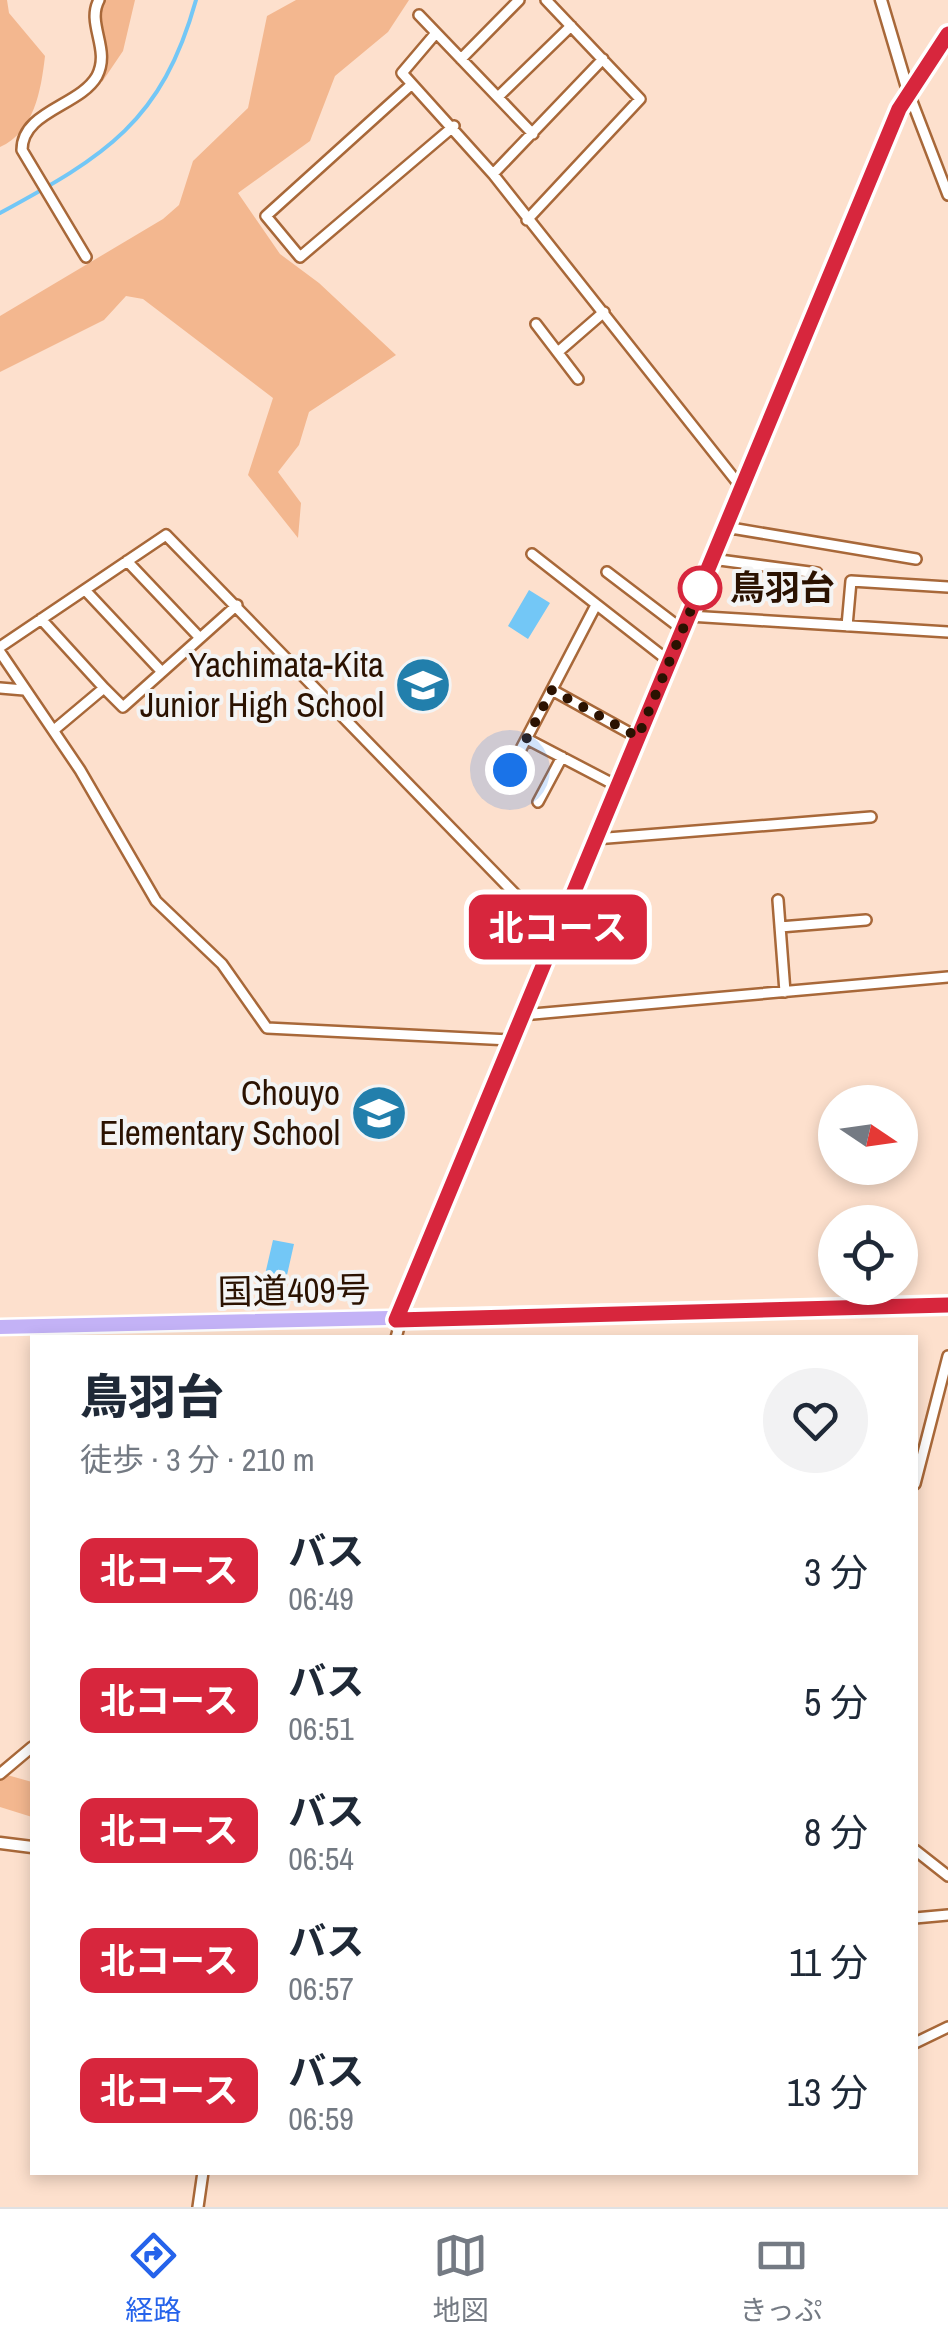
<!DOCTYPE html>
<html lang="ja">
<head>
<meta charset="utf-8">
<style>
	:root { --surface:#fff; --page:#f2f2f3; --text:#1f2937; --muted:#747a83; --line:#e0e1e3; --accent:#2563eb }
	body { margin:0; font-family:"Archivo Narrow","Noto Sans JP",sans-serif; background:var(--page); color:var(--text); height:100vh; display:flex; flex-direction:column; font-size:38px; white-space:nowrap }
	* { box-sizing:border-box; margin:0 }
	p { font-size:32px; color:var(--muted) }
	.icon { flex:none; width:55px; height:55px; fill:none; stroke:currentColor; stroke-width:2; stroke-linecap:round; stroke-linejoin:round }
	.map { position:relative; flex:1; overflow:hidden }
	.sheet { position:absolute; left:30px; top:1335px; width:888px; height:840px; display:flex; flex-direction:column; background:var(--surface); border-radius:0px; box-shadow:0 5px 15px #0003 }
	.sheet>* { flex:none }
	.badge { padding:0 20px; border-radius:15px; font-size:35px; line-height:65px }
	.needle { width:65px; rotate:103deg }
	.controls { position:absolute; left:818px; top:1085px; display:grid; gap:20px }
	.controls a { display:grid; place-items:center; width:100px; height:100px; border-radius:50%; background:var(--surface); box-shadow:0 5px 15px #0003; font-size:50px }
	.you { position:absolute; width:50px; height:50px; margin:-25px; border:8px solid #fff; border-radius:50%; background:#1a73e8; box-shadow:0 0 0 15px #1a73e833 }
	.map>.badge { position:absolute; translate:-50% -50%; box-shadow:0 0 0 5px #fff }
	.round { display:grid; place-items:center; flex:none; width:105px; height:105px; border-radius:52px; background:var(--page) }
	.summary { display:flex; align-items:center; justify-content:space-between; height:170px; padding:0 50px }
	h1 { font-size:48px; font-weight:800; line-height:75px }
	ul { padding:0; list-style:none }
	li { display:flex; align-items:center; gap:30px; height:130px; padding:0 50px }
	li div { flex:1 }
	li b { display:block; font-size:38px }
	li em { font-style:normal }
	li .badge { min-width:110px; font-weight:700; text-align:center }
	.tabs { display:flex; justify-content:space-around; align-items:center; height:140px; border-top:2px solid var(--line); background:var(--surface); font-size:28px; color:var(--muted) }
	.tabs a { display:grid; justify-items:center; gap:5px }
	.tabs .on { color:var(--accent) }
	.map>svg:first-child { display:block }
	.green { fill:#f3b78f }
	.water { fill:#73c7f6 }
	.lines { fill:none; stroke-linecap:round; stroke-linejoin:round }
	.stream { stroke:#73c7f6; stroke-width:4 }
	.minor-casing { stroke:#a86839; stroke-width:14 }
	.tertiary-casing { stroke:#a86839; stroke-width:15 }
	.trunk-casing { stroke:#fff; stroke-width:19 }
	.minor { stroke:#fff; stroke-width:9 }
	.tertiary { stroke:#fff; stroke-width:10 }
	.trunk { stroke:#c3b2f6; stroke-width:14 }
	.line-casing { stroke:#fff; stroke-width:22 }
	.line { stroke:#d7263d; stroke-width:15 }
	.walk { stroke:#2b1201; stroke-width:10; stroke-dasharray:0 18 }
	.stop-dot { fill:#fff; stroke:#d7263d; stroke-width:5 }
	.labels { text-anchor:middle; stroke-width:8; stroke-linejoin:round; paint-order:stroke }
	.stop-label { font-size:35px; font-weight:bold; fill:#2b1201; stroke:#f4f4f4; text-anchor:start }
	.poi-label { font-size:35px; fill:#2b1201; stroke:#f4f4f4; text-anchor:end }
	.street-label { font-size:35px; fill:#2b1201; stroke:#f4f4f4 }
</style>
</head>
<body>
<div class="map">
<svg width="948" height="2207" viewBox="0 0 948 2207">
	<rect width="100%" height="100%" fill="#fde0cd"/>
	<path class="green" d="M 0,0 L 7,0 L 9,13 L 45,56 C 41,91 34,132 0,147 Z
		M 104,0 L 135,0 L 123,51 L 102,82 L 92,26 Z
		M 296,0 L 409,0 L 388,32 L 335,76 L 310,141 L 238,193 L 280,254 L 319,283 L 396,355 L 309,412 L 299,445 L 278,472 L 301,503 L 298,538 L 248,475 L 273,398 L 143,299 L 126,296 L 104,320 L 0,372 L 0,316 L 163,219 L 179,205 L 193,161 L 248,108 L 267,16 Z
		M 0,1773 L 32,1782 L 32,1817 L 0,1807 Z"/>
	<path class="water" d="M 529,590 L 550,603 L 528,639 L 508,626 Z
		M 273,1240 L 294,1244 L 285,1284 L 264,1279 Z"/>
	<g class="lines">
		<path class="stream" d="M 0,213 C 105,156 162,122 196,0"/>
		<g class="minor-casing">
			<path id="minor" d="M 419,15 L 533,134
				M 436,33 L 402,73 L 493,174 L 741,487
				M 461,59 L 519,0
				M 412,84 L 266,216 L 300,257 L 454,126
				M 908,91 L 948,195
				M 498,97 L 571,26
				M 493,174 L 603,59
				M 527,220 L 640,99 L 546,0
				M 86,257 L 22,150 C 22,111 80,106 97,76 C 111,49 86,24 99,0
				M 536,324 L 578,379
				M 558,352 L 604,312
				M 725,527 L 916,559
				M 532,554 L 670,662
				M 712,559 L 817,573
				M 127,561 L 200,638
				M 607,572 L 683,630
				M 85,590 L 162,672
				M 689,616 L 948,632
				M 41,619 L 104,688
				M 847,626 L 851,581 L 948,587
				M 0,647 L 166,535 L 555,935
				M 0,652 L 80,770 L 156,901 L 222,964 L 267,1028 L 512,1040
				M 0,688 L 24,690
				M 552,690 L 637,737
				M 54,730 L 104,688 L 123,707 L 237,605
				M 527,739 L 617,786
				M 510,770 L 596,605
				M 538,802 L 562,757
				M 595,839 L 871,817
				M 778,900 L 785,992
				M 780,927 L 866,920
				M 522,1015 L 948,977
				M 397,1319 L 899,109 L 948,34
				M 396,1338 L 401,1319
				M 915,1484 L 948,1356
				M 0,1774 L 32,1747
				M 915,1850 L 948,1876
				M 915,1918 L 948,1915
				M 915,2043 L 948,2027
				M 198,2207 L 203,2172"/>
		</g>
		<g class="tertiary-casing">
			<path id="tertiary" d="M 881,0 L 908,91
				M 0,1843 L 32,1847"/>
		</g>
		<g class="trunk-casing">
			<path id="trunk" d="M 0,1327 L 948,1305"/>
		</g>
		<use href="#minor" class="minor"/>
		<use href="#tertiary" class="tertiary"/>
		<use href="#trunk" class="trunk"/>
	</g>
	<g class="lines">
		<g class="line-casing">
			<path id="line" d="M 948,34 L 899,109 L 396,1320 L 948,1305"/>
		</g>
		<use href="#line" class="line"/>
		<path class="walk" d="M 510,770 L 552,690 L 638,737 L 700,588"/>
	</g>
	<defs>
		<g id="school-disc" transform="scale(2.875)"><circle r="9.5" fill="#227fac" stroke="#f4f4f4"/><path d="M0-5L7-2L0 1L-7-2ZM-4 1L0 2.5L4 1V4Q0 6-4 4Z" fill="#fff"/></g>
	</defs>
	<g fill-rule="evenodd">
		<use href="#school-disc" x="423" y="685"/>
		<use href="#school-disc" x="379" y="1113"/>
	</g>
	<circle class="stop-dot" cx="700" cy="588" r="20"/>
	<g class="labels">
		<g class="stop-label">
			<text x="730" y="600">鳥羽台</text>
		</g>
		<g class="poi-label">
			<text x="384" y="677">Yachimata-Kita<tspan x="384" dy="40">Junior High School</tspan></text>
			<text x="340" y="1105">Chouyo<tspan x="340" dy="40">Elementary School</tspan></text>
		</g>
		<g class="street-label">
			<text transform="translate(294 1291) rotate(-1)" y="12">国道409号</text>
		</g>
	</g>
</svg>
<div class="controls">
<a><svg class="needle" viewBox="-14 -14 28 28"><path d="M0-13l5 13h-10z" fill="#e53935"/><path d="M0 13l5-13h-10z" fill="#747a83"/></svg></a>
<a><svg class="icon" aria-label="locate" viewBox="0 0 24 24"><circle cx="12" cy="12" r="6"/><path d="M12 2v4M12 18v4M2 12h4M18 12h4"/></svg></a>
</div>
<div class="you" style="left:510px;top:770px"></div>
<b class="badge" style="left:558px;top:927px;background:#d7263d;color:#fff">北コース</b>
<section class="sheet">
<div class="summary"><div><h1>鳥羽台</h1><p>徒歩 · 3 分 · 210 m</p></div><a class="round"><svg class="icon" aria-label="heart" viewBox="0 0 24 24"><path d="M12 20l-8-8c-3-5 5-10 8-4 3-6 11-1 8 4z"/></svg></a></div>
<ul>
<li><span class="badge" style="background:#d7263d;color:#fff">北コース</span><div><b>バス</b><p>06:49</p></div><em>3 分</em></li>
<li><span class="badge" style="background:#d7263d;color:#fff">北コース</span><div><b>バス</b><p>06:51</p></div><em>5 分</em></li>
<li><span class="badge" style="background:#d7263d;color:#fff">北コース</span><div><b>バス</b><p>06:54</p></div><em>8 分</em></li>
<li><span class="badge" style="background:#d7263d;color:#fff">北コース</span><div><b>バス</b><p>06:57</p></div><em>11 分</em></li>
<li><span class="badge" style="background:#d7263d;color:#fff">北コース</span><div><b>バス</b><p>06:59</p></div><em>13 分</em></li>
</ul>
</section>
</div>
<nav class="tabs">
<a class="on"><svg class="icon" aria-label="directions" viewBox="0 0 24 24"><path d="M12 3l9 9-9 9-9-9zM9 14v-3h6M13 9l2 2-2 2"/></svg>経路</a>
<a><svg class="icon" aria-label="map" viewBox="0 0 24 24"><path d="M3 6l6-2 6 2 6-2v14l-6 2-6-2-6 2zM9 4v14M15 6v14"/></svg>地図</a>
<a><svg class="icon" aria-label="tickets" viewBox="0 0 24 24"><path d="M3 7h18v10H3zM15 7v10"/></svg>きっぷ</a>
</nav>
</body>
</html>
